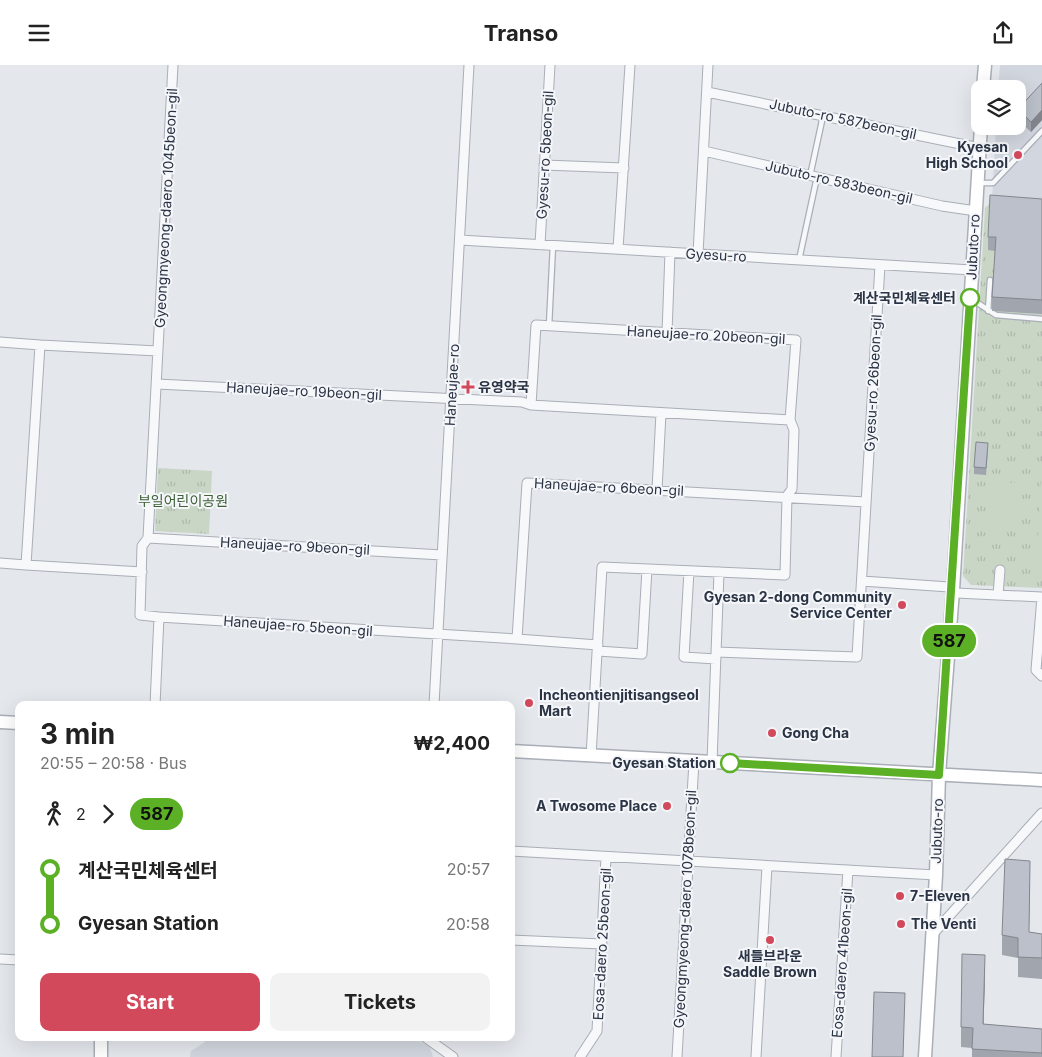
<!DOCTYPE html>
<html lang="en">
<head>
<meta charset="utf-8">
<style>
	:root { --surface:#fff; --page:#f2f2f2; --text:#222; --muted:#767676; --accent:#d1495b }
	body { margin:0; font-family:Inter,"Noto Sans KR",sans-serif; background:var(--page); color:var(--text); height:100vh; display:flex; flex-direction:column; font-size:19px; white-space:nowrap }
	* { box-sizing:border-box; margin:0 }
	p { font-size:16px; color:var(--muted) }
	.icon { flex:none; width:28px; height:28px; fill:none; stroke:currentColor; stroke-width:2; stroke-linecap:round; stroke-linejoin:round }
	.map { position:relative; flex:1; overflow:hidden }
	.panel { position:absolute; left:15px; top:636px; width:500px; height:340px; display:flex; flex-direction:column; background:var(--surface); border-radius:10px; box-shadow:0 5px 20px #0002 }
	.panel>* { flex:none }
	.badge { padding:0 10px; border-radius:16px; font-size:18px; line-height:32px }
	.controls { position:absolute; left:971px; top:15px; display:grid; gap:10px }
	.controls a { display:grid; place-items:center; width:55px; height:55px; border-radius:10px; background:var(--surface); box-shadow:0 5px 20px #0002; font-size:25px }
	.map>.badge { position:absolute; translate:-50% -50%; box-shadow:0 0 0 2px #fff }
	.legs { display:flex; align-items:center; gap:8px; height:55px; padding:0 25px; font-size:16px }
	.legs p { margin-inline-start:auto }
	.summary { display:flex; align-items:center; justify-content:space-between; height:85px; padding:0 25px }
	h1 { font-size:28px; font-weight:700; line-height:38px }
	.button { display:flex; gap:10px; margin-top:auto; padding:10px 25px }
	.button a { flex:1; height:58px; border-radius:10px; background:var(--accent); color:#fff; font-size:20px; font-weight:700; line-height:58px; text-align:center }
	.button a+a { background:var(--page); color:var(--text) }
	ul { padding:0 25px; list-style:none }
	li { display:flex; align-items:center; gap:18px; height:55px; font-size:19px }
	li i { display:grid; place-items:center; width:8px; height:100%; margin:0 6px; background:currentColor }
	li i::after { content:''; width:12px; height:12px; margin:-6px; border:4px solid; border-radius:50%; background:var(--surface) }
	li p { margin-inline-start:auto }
	li:first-child i { background:linear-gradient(#0000 50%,currentColor 0) }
	li:last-child i { background:linear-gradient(currentColor 50%,#0000 0) }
	header { display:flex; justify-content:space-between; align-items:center; height:65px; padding:0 25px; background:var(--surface); font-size:22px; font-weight:700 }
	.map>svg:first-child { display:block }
	.built { fill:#d2d6de }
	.park { fill:url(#park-tufts) }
	.pitch { fill:#c9d6c5 }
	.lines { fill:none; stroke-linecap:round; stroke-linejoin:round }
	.lane-casing { stroke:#a9aeb7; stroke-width:7 }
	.street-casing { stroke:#a9aeb7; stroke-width:11 }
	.secondary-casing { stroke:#a9aeb7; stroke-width:15 }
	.lane { stroke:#f7f8fa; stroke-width:4.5 }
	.street { stroke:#f7f8fa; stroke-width:9 }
	.secondary { stroke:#fff; stroke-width:12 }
	.wall { fill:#a1a5ae }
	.shaded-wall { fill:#83868d }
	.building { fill:#bbc0ca; stroke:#83868d }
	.line-1-casing { stroke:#fff; stroke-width:11 }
	.line-1 { stroke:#5bb025; stroke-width:8 }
	.poi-dot { fill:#d1495b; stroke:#f4f6f9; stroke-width:2 }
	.stop-1-dot { fill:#fff; stroke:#5bb025; stroke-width:2.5 }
	.labels { text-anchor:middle; stroke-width:4; stroke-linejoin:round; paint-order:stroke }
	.street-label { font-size:14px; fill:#2b3445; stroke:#f4f6f9 }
	.poi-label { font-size:14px; font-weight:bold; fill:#2b3445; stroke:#f4f6f9; text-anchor:start }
	.stop-label { font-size:14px; font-weight:bold; fill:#2b3445; stroke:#f4f6f9; text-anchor:end }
	.park-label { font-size:14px; fill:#3f6138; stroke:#f4f6f9 }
</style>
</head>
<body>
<header><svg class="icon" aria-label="menu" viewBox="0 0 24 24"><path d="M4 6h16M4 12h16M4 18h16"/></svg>Transo<svg class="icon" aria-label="share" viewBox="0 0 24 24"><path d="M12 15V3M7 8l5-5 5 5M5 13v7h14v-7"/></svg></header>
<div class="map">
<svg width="1042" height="992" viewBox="0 0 1042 992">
	<defs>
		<pattern id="park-tufts" width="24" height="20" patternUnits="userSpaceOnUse" patternTransform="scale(1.25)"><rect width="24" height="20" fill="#c9d6c5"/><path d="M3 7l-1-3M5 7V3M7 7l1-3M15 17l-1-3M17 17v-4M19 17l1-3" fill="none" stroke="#adb8ab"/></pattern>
	</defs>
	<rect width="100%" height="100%" fill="#e4e7ec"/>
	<path class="built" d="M 1000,0 L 1042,0 L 1042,139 L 992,136 L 996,61 L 1018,61 L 1018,24 L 998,24 Z
		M 202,973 L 414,973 L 430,982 L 433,992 L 190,992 L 191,986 L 205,977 Z"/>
	<path class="park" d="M 992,136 L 1042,139 L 1042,523 L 971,520 L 963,511 L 985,143 Z
		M 158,403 L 212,406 L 209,469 L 155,466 Z"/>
	<path class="pitch" d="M 1042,404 L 1042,506 L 1036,506 Z
		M 990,417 L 1019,418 L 1017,463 L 988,462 Z"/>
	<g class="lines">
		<g class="lane-casing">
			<path id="lane" d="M 810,111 L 823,51
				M 979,118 L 993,118 L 1042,66
				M 799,195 L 817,112
				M 973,235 L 996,250 L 1042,254
				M 988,246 L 990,215
				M 549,261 L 553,180"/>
		</g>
		<g class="street-casing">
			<path id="street" d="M 707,27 L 980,83
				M 704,86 L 942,141 L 976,146
				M 544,100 L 624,103
				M 460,175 L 972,205
				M 540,180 L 550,0
				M 618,184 L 630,0
				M 698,189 L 708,0
				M 667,268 L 670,187
				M 0,277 L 40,280 L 26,500 L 0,498
				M 40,280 L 158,286
				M 157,319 L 522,337 L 531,340 L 790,355 L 796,275 L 536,260 L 531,340
				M 657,425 L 661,348
				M 148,473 L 442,490
				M 26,500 L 142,507
				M 689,506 L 684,592 L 716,594
				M 862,516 L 949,522 L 956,528 L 1042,532 L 1036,605 L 1042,611
				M 998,530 L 1000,505
				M 159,552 L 517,574 L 527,418 L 866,437
				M 517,574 L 598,580
				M 598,586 L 642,589 L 647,504
				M 716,587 L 857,592 L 880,200
				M 155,640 L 159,552 L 140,550 L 142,481 L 148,473 L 173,0
				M 434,640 L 469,0
				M 591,691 L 602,502 L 785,510 L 787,431 L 792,424 L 794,365 L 790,355
				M 712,697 L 719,507
				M 511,786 L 936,810
				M 932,870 L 1042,748
				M 511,875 L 602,879
				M 0,894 L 19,895
				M 425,972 L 453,992
				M 580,992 L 597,966 L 606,792
				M 677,992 L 694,696
				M 756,992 L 767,801
				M 836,992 L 848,805"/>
		</g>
		<g class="secondary-casing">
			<path id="secondary" d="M 983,24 L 985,0
				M 0,657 L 19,658
				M 511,686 L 1042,715
				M 101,992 L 101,972
				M 925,992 L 936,810 L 939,710 L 953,525 L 981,61"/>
		</g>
		<use href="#lane" class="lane"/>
		<use href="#street" class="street"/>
		<use href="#secondary" class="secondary"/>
	</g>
	<path class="wall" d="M 1042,18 L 1042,55 L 1031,67 L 1018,55 L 1018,44 Z
		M 1042,134 L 1042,249 L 992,246 L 992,232 L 995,186 L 988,185 L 988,172 Z
		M 988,385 L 986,410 L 974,409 L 974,402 Z
		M 1030,817 L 1029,867 L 1042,869 L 1042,914 L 1018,912 L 1018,893 L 1002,890 L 1002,870 Z
		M 985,910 L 983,959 L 1042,964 L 1042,992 L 972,992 L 972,983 L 961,982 L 961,962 Z"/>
	<path class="shaded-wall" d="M 1042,45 L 1042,55 L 1031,67 L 1031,57 Z
		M 985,890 L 985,910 L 983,979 L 983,959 Z"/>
	<path class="building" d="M 1042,18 L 1042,45 L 1031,57 L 1018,44 Z
		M 990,130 L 1042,134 L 1042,235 L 992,232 L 996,172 L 988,172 Z
		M 976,377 L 988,378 L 986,403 L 974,402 Z
		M 1005,794 L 1030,796 L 1029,867 L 1042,869 L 1042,893 L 1018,892 L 1018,873 L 1002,870 Z
		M 962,889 L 985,890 L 983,959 L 1042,964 L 1042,988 L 972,984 L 973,963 L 961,962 Z
		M 874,927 L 905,928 L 903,992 L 872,992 Z"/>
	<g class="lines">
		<g class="line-1-casing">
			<path id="line-1" d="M 730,698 L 939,710 L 970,233"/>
		</g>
		<use href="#line-1" class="line-1"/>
	</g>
	<g class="poi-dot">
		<circle cx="1018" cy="90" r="5"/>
		<path d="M465.5 314.5h5v5h5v5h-5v5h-5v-5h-5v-5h5z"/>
		<circle cx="902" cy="540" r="5"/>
		<circle cx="529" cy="638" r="5"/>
		<circle cx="772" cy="668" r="5"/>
		<circle cx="667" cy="741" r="5"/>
		<circle cx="900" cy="831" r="5"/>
		<circle cx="901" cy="859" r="5"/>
		<circle cx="770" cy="875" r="5"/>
	</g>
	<g class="stop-1-dot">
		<circle cx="970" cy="233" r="9"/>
		<circle cx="730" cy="698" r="9"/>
	</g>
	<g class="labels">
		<g class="street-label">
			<text transform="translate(843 54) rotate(12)" y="5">Jubuto-ro 587beon-gil</text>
			<text transform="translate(545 90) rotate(-87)" y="5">Gyesu-ro 5beon-gil</text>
			<text transform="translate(839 117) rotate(13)" y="5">Jubuto-ro 583beon-gil</text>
			<text transform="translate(166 143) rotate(-87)" y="5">Gyeongmyeong-daero 1045beon-gil</text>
			<text transform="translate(973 182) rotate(-87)" y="5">Jubuto-ro</text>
			<text transform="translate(716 190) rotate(3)" y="5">Gyesu-ro</text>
			<text transform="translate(706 270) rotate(3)" y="5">Haneujae-ro 20beon-gil</text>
			<text transform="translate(873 318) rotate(-87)" y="5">Gyesu-ro 26beon-gil</text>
			<text transform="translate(452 320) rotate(-87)" y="5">Haneujae-ro</text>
			<text transform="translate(304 326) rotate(3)" y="5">Haneujae-ro 19beon-gil</text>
			<text transform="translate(609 422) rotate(3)" y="5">Haneujae-ro 6beon-gil</text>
			<text transform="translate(295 481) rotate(3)" y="5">Haneujae-ro 9beon-gil</text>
			<text transform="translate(298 561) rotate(4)" y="5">Haneujae-ro 5beon-gil</text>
			<text transform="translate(937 766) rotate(-88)" y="5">Jubuto-ro</text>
			<text transform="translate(685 844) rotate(-87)" y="5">Gyeongmyeong-daero 1078beon-gil</text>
			<text transform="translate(602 879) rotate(-87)" y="5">Eosa-daero 25beon-gil</text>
			<text transform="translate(842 898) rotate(-86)" y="5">Eosa-daero 41beon-gil</text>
		</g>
		<g class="poi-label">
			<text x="1008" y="87" text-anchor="end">Kyesan<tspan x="1008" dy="16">High School</tspan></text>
			<text x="478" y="327">유영약국</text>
			<text x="892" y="537" text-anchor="end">Gyesan 2-dong Community<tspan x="892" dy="16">Service Center</tspan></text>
			<text x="539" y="635">Incheontienjitisangseol<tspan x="539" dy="16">Mart</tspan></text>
			<text x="782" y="673">Gong Cha</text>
			<text x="657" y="746" text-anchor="end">A Twosome Place</text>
			<text x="910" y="836">7-Eleven</text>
			<text x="911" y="864">The Venti</text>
			<text x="770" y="896" text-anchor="middle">새들브라운<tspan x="770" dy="16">Saddle Brown</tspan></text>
		</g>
		<g class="stop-label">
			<text x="956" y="238">계산국민체육센터</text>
			<text x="716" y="703">Gyesan Station</text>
		</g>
		<g class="park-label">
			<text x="183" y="441">부일어린이공원</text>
		</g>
	</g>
</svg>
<div class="controls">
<a><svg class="icon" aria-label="layers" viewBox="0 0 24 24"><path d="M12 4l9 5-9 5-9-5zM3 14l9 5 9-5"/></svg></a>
</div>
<b class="badge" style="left:949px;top:576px;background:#5bb025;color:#111">587</b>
<section class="panel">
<div class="summary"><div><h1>3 min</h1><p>20:55 – 20:58 · Bus</p></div><b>₩2,400</b></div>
<div class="legs"><svg class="icon" aria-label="walk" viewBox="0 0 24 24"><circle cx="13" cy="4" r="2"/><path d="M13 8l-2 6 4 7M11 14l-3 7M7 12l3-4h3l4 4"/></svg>2<svg class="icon" aria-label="forward" viewBox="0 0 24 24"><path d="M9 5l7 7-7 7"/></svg><b class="badge" style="background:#5bb025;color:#111">587</b></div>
<ul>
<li><i style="color:#5bb025"></i><b>계산국민체육센터</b><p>20:57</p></li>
<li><i style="color:#5bb025"></i><b>Gyesan Station</b><p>20:58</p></li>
</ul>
<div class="button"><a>Start</a><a>Tickets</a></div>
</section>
</div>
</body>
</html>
